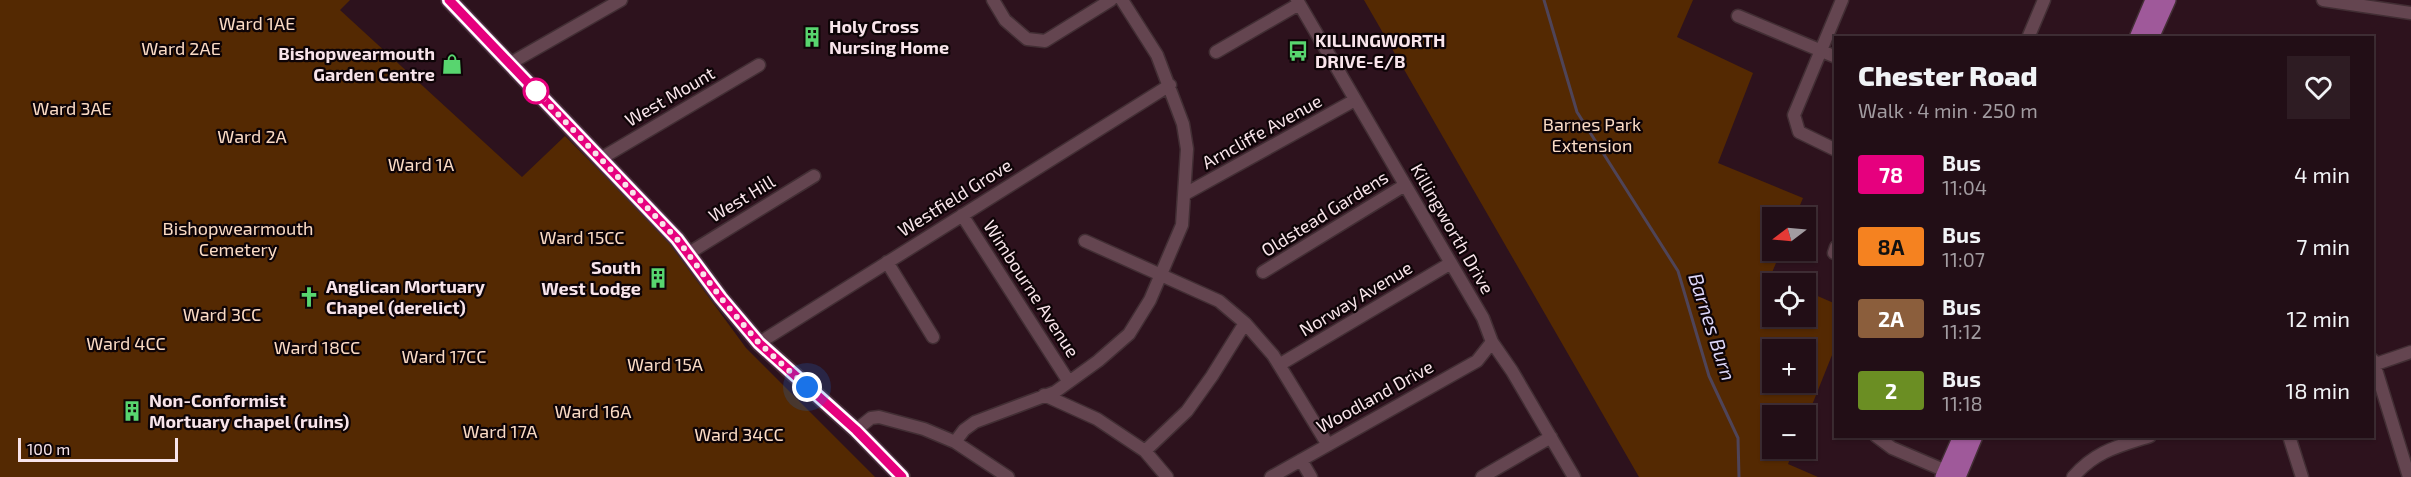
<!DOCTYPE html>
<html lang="en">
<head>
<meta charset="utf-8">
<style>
	:root { --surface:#220e16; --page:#2e1c23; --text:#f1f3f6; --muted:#a29ca1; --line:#3f2e35 }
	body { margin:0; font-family:"Exo 2",sans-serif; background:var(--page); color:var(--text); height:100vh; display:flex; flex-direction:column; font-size:22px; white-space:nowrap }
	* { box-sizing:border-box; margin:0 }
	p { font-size:20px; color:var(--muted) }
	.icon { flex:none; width:33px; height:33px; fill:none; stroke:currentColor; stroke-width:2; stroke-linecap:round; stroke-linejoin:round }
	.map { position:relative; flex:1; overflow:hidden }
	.panel { position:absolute; left:1834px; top:36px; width:540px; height:402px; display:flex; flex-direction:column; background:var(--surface); border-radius:0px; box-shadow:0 2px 4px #0004,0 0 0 2px var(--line) }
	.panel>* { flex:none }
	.badge { padding:0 12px; border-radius:4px; font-size:21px; line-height:39px }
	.needle { width:39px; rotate:254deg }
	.fabs { position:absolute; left:1762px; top:207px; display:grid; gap:12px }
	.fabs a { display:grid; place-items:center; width:54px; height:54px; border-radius:0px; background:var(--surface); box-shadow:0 2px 4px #0004,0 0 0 2px var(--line); font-size:30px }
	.scale { position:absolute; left:18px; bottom:15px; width:160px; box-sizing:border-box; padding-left:6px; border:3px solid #f8e4ea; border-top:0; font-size:16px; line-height:21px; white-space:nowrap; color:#f8e4ea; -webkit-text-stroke:4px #0e0407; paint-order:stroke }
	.you { position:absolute; width:30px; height:30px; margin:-15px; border:4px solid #fff; border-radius:50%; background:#1a73e8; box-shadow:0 0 0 9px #1a73e833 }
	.map>.badge { position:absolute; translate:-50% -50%; box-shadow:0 0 0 3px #fff }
	.round { display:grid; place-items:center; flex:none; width:63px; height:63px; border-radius:0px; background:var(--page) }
	.summary { display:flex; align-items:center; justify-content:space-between; height:102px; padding:0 24px }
	h1 { font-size:28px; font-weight:800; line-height:45px }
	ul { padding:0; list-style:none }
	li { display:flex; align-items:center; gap:18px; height:72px; padding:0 24px }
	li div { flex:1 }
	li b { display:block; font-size:22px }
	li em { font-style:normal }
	li .badge { min-width:66px; font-weight:700; text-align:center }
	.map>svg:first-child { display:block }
	.green { fill:#542902; fill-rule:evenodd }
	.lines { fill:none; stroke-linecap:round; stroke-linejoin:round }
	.stream { stroke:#4f4458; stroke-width:3 }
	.minor-casing { stroke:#422e34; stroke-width:15 }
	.major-casing { stroke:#422e34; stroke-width:18 }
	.minor { stroke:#644550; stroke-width:12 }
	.major { stroke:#9f599a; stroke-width:15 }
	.line-casing { stroke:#fff; stroke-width:14 }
	.line { stroke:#e6007e; stroke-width:9 }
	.walk { stroke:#f8e4ea; stroke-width:6; stroke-dasharray:0 10.8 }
	.stop-dot { fill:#fff; stroke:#e6007e; stroke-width:3 }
	.labels { text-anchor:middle; stroke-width:4.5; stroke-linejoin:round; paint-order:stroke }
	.park-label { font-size:18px; fill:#fbdbc5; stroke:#0e0407 }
	.poi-label { font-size:18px; font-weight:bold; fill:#f8e4ea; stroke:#0e0407; text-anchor:start }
	.street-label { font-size:18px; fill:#f8e4ea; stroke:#0e0407 }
	.water-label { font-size:20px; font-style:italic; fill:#ddd6f8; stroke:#0e0407 }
</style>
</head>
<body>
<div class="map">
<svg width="2411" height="477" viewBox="0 0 2411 477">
	<rect width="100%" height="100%" fill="#2d121d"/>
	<path class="green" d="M 0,0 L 350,0 L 340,10 L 522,177 L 565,136 L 664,236 L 746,348 L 875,477 L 0,477 Z
		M 1364,0 L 1693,0 L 1677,37 L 1753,73 L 1718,163 L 1803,198 L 1795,217 L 1773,218 L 1773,250 L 1781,251 L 1771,275 L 1790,283 L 1773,284 L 1773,316 L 1806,316 L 1806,291 L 1836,304 L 1836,345 L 1806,420 L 1806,416 L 1773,416 L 1773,448 L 1794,449 L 1788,464 L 1818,477 L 1639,477 ZM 1773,350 L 1806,350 L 1806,382 L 1773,382 Z"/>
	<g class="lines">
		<path class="stream" d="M 1544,0 L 1577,112 L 1678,271 L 1709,376 L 1738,438 L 1739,477"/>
		<g class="minor-casing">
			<path id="minor" d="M 993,0 L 1005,20 L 1027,39 L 1045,41 L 1111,0
				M 1297,0 L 1483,318 L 1492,342 L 1512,371 L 1574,477
				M 2323,0 L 2411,13
				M 1738,16 L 1836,57
				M 2028,38 L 2044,0
				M 1216,52 L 1299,4
				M 509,64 L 621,0
				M 1836,150 L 1799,132 L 1794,115 L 1842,0
				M 600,159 L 759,65
				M 1185,194 L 1355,100
				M 962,215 L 1069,382
				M 1085,241 L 1219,301 L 1245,323 L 1273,355 L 1328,445
				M 689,253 L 814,176
				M 1834,253 L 1836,247
				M 887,262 L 933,337
				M 1263,272 L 1405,185
				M 759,343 L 1170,85
				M 2373,360 L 2409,477
				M 1279,365 L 1451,263
				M 2373,365 L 2411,352
				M 1044,395 L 1097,419 L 1145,451 L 1167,477
				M 856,430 L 871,418 L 879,417 L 924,429 L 955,442 L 964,430 L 975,422 L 1055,392 L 1098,361 L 1129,334 L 1150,300 L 1182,225 L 1187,149 L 1183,124 L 1157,55 L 1122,0
				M 1876,436 L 1892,448 L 1953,474
				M 2289,436 L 2302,477
				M 955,442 L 1008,477
				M 1145,451 L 1187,411 L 1212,376 L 1245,323
				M 1301,460 L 1311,477
				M 1271,477 L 1477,361 L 1492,342
				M 1482,477 L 1551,437
				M 2073,477 C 2095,451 2119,446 2150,436"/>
		</g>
		<g class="major-casing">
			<path id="major" d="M 449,0 L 677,239 L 721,298 L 759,343 L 856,430 L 902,477
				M 2137,38 L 2153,0
				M 2151,38 L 2168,0
				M 1943,477 L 1961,436
				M 1958,477 L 1975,436"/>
		</g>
		<use href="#minor" class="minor"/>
		<use href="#major" class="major"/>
	</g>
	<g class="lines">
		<g class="line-casing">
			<path id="line" d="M 449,0 L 677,239 L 721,298 L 759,343 L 856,430 L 902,477"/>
		</g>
		<use href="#line" class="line"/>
		<path class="walk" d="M 536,91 L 677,239 L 721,298 L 759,343 L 807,387"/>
	</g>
	<defs>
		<g id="building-bare" transform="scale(1.62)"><path d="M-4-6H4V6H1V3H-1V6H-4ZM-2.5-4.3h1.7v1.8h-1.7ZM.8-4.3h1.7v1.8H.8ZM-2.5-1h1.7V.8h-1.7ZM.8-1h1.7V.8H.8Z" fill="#58d56f" stroke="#0e0407" stroke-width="2.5" paint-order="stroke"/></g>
		<g id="bus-bare" transform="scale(1.62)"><path d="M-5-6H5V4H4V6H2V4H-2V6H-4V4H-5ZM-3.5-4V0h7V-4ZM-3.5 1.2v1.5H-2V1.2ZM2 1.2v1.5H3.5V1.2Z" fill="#58d56f" stroke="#0e0407" stroke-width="2.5" paint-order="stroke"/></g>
		<g id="shop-bare" transform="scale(1.62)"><path d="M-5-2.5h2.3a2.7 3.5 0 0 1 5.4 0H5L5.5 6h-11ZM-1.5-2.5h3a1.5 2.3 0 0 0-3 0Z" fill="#58d56f" stroke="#0e0407" stroke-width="2.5" paint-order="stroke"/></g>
		<g id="church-bare" transform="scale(1.62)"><path d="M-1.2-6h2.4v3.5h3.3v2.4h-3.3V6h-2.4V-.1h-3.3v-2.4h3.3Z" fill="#58d56f" stroke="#0e0407" stroke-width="2.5" paint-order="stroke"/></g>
	</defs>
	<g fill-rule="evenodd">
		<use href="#building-bare" x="812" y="37"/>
		<use href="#bus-bare" x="1298" y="51"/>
		<use href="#shop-bare" x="452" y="64"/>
		<use href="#building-bare" x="658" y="278"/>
		<use href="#church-bare" x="309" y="297"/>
		<use href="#building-bare" x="132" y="411"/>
	</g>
	<circle class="stop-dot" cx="536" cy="91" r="12"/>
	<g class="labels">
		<g class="park-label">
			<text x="257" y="30">Ward 1AE</text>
			<text x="181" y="55">Ward 2AE</text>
			<text x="72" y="115">Ward 3AE</text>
			<text x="1592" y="131">Barnes Park<tspan x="1592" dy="21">Extension</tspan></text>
			<text x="252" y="143">Ward 2A</text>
			<text x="421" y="171">Ward 1A</text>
			<text x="238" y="235">Bishopwearmouth<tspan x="238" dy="21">Cemetery</tspan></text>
			<text x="582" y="244">Ward 15CC</text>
			<text x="222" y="321">Ward 3CC</text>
			<text x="126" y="350">Ward 4CC</text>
			<text x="317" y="354">Ward 18CC</text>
			<text x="444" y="363">Ward 17CC</text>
			<text x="665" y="371">Ward 15A</text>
			<text x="593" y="418">Ward 16A</text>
			<text x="500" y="438">Ward 17A</text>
			<text x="739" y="441">Ward 34CC</text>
		</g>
		<g class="poi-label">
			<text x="829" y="33">Holy Cross<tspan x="829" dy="21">Nursing Home</tspan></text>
			<text x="1315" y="47">KILLINGWORTH<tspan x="1315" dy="21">DRIVE-E/B</tspan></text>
			<text x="435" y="60" text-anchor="end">Bishopwearmouth<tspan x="435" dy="21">Garden Centre</tspan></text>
			<text x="641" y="274" text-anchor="end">South<tspan x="641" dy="21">West Lodge</tspan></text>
			<text x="326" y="293">Anglican Mortuary<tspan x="326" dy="21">Chapel (derelict)</tspan></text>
			<text x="149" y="407">Non-Conformist<tspan x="149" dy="21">Mortuary chapel (ruins)</tspan></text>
		</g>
		<g class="street-label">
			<text transform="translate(670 97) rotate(-30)" y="6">West Mount</text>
			<text transform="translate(1262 132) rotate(-29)" y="6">Arncliffe Avenue</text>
			<text transform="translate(955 198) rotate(-32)" y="6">Westfield Grove</text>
			<text transform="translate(742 199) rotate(-31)" y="6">West Hill</text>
			<text transform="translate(1325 214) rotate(-32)" y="6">Oldstead Gardens</text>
			<text transform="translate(1452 229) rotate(60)" y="6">Killingworth Drive</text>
			<text transform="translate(1031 289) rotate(57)" y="6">Wimbourne Avenue</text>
			<text transform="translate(1356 299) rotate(-31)" y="6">Norway Avenue</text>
			<text transform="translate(1375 397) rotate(-29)" y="6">Woodland Drive</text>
		</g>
		<g class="water-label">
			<text transform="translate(1712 327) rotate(72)" y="7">Barnes Burn</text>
		</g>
	</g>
</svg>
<div class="fabs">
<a><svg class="needle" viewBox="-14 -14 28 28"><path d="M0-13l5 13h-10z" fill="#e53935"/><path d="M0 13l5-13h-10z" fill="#a29ca1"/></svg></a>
<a><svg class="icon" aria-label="locate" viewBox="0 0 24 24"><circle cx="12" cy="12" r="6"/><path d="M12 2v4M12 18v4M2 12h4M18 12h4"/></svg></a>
<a>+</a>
<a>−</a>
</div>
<div class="scale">100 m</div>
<div class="you" style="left:807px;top:387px"></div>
<section class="panel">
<div class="summary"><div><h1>Chester Road</h1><p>Walk · 4 min · 250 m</p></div><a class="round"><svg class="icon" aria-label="heart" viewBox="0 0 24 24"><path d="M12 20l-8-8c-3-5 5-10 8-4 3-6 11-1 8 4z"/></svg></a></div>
<ul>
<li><span class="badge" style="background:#e6007e;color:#fff">78</span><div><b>Bus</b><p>11:04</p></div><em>4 min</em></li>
<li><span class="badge" style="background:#f58220;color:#111">8A</span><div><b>Bus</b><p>11:07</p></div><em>7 min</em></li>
<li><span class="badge" style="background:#8b5e3c;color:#fff">2A</span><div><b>Bus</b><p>11:12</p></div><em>12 min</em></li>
<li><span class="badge" style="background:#6b8e23;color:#fff">2</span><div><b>Bus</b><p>11:18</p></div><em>18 min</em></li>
</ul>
</section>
</div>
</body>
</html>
